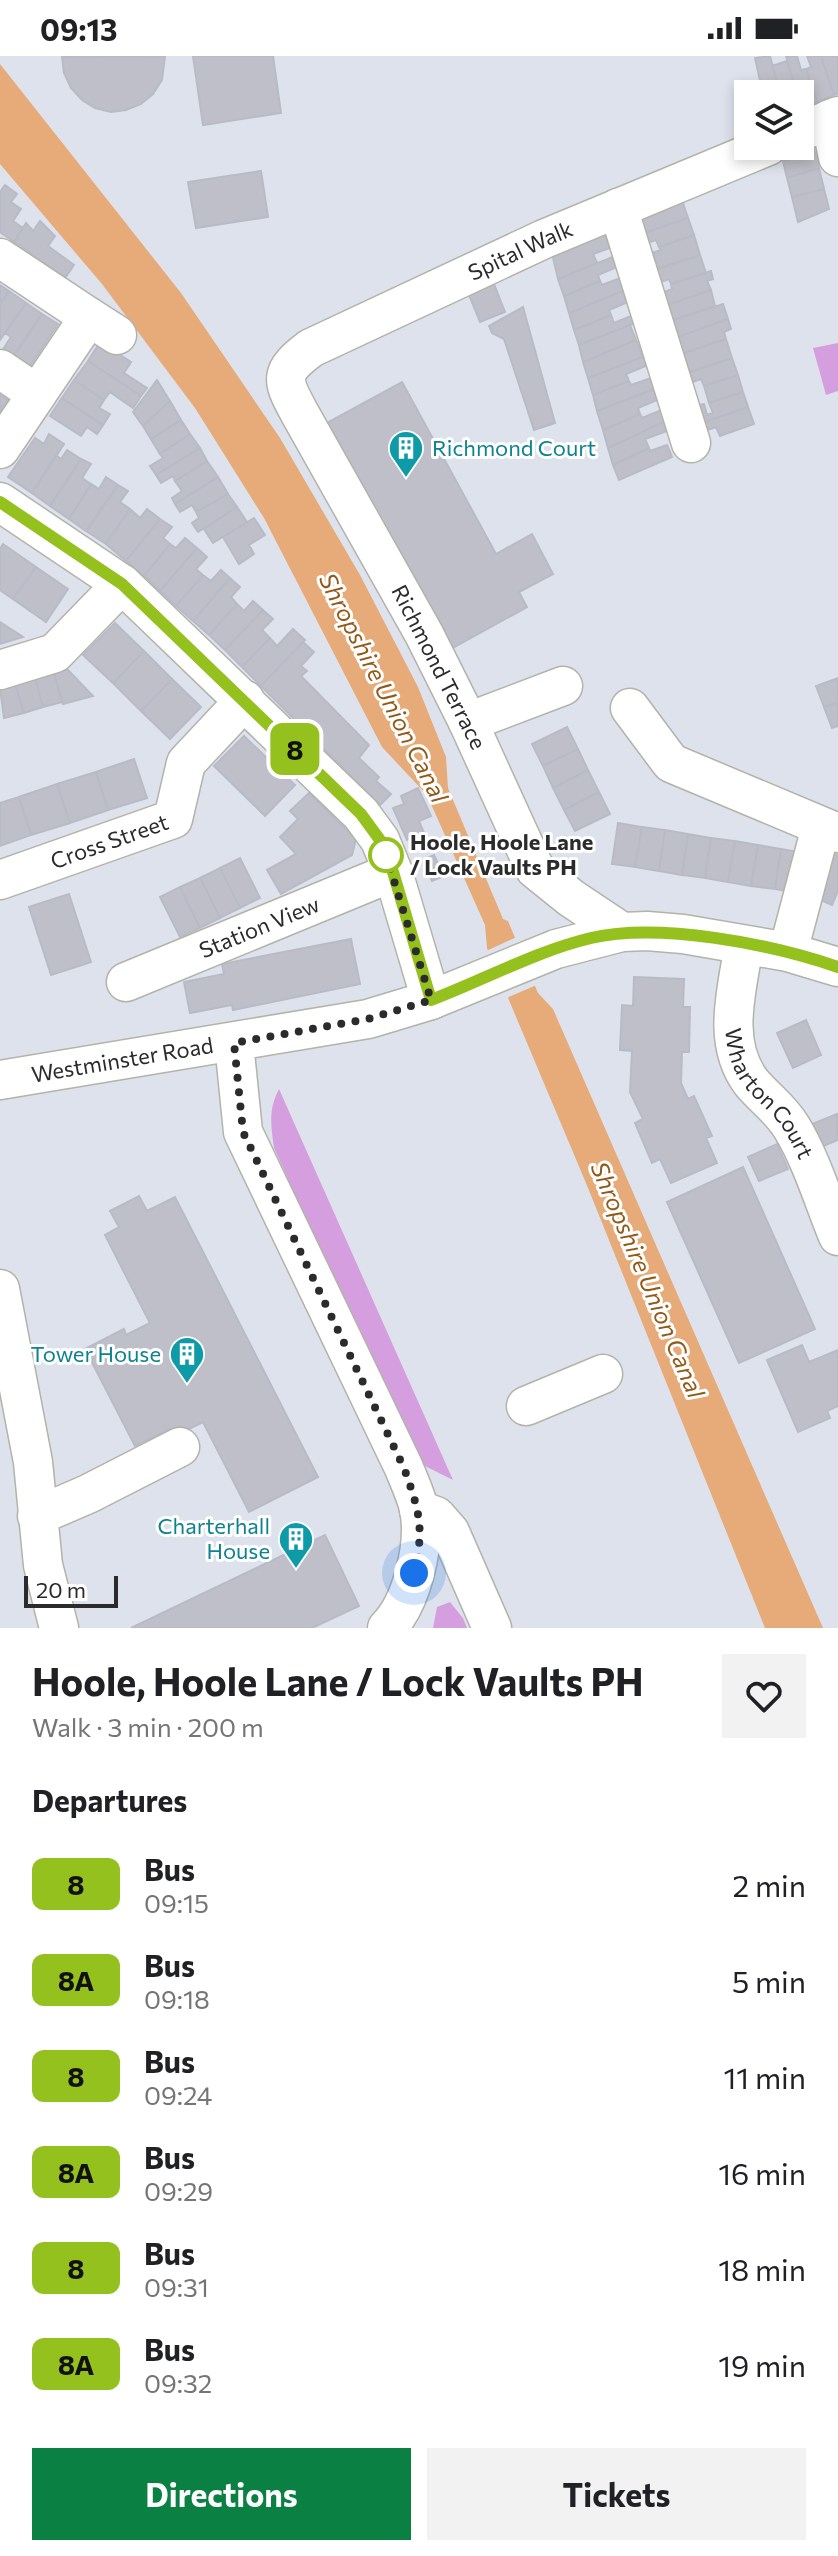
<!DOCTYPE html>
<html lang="en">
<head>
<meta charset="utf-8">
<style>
	:root { --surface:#fff; --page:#f2f2f2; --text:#202124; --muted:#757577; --accent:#0b8043 }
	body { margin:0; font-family:Commissioner,sans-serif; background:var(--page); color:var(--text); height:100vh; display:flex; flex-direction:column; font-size:30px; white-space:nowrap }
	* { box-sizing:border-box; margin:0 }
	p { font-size:26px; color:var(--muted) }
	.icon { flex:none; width:44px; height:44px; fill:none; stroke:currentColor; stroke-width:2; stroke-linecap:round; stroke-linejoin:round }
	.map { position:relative; height:1572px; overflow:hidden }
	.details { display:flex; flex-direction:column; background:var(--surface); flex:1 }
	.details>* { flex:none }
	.badge { padding:0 16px; border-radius:12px; font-size:28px; line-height:52px }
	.tools { position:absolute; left:734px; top:24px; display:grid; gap:16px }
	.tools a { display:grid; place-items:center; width:80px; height:80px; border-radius:0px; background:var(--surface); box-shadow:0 4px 12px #0003; font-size:40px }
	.scale { position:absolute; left:24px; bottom:20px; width:94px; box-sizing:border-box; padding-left:8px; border:4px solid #2b2b2b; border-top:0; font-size:22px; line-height:28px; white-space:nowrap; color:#2b2b2b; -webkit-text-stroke:6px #fff; paint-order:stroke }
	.you { position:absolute; width:40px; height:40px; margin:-20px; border:6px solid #fff; border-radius:50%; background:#1a73e8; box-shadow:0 0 0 12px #1a73e833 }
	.map>.badge { position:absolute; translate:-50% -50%; box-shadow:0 0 0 4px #fff }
	h2 { padding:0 32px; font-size:30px; line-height:72px }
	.round { display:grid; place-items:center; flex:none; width:84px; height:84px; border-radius:0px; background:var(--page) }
	.overview { display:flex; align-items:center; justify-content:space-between; height:136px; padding:0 32px }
	h1 { font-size:38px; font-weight:700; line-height:60px }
	.button { display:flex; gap:16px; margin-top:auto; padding:16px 32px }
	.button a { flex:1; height:92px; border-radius:0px; background:var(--accent); color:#fff; font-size:32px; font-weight:700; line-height:92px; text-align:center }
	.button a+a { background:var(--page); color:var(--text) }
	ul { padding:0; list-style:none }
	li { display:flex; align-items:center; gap:24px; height:96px; padding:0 32px }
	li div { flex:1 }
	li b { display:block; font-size:30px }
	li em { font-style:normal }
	li .badge { min-width:88px; font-weight:700; text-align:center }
	.status { display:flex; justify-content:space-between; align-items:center; height:56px; padding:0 40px; background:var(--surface); direction:ltr }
	.status svg { height:22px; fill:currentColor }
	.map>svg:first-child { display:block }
	.green { fill:#d59fdf }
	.water { fill:#e6ab79 }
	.pier { fill:#dee2ec }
	.building { fill:#bebfc8; stroke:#b8bbc7; stroke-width:2 }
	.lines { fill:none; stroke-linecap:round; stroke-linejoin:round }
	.minor-casing { stroke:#b3b3a8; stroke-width:41 }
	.minor { stroke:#fff; stroke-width:38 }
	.line-casing { stroke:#fff; stroke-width:18 }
	.line { stroke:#95c11f; stroke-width:12 }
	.walk { stroke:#2b2b2b; stroke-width:8; stroke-dasharray:0 14.4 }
	.stop-dot { fill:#fff; stroke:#95c11f; stroke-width:4 }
	.labels { text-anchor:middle; stroke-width:6; stroke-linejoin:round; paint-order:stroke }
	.street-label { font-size:22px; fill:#2b2b2b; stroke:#fff }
	.culture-label { font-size:22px; fill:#0d838f; stroke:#fff; text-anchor:end }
	.stop-label { font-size:22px; font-weight:bold; fill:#2b2b2b; stroke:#fff; text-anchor:start }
	.water-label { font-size:24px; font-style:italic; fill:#935917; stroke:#fff }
</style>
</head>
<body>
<div class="status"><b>09:13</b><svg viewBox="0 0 49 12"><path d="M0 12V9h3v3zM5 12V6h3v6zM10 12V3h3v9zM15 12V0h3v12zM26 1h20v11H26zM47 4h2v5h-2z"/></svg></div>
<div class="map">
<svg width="838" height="1572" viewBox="0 0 838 1572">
	<rect width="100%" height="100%" fill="#dee2ec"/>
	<path class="green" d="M 838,287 L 838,335 L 826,339 L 813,292 Z
		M 279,1033 L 453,1424 L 425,1410 L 400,1372 L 274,1092 C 271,1070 268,1054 279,1033 Z
		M 450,1546 L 463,1562 L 467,1572 L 433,1572 L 437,1551 Z"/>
	<path class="water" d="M 0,8 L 181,237 L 280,382 L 360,519 L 418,631 L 446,701 L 448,732 L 503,863 L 508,865 L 538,937 L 553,953 L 823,1572 L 765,1572 L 586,1127 L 487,892 L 485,869 L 427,739 L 382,691 L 264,462 L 195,352 L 102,228 L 0,108 Z"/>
	<path class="pier" d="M 519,880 L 539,928 L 504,943 L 484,896 Z"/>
	<path class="building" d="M 165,0 L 162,24 L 153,38 L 141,48 L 126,54 L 111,56 L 95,52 L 82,44 L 71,32 L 64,17 L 62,1 Z
		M 193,0 L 273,0 L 281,57 L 203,69 Z
		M 770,0 L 777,27 L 780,38 L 763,38 L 755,2 Z
		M 786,0 L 797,0 L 801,14 L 806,13 L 817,46 L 802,51 L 800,38 L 797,38 Z
		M 807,0 L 821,0 L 834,39 L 817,46 L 806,13 L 811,11 Z
		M 821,0 L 838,0 L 838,38 L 834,39 Z
		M 787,5 L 797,38 L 780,38 L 777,27 L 772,10 Z
		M 814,93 L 819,112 L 787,122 L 783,105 Z
		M 819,112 L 824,133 L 792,141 L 787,122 Z
		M 261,115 L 268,161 L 196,172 L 188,126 Z
		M 5,129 L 17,138 L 11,146 L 21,153 L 13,165 L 23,172 L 14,186 L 0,176 L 0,136 Z
		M 824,133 L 829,153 L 798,166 L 792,141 Z
		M 682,144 L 688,162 L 645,177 L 629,164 Z
		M 688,162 L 694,179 L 659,191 L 656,184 L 638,190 L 634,180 Z
		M 40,165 L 55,180 L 48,190 L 74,209 L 65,222 L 14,186 L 26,167 L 33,175 Z
		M 604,176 L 610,192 L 593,198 L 597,207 L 558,223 L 552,197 Z
		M 694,179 L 700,199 L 645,217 L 640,201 L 661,194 L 659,191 Z
		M 625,196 L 629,206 L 598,219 L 600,225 L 564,240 L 558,223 Z
		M 700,199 L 706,217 L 671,228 L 669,223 L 658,227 L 653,214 Z
		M 711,215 L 713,223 L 707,225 L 711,234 L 661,251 L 657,239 L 672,233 L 671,228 Z
		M 631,218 L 635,230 L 569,257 L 564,240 L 600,225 L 602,229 Z
		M 492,223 L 505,256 L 480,266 L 467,234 Z
		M 0,229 L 9,235 L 0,248 Z
		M 635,230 L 640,241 L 609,254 L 611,259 L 574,274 L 569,257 Z
		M 711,234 L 715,250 L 666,266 L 661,251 Z
		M 9,235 L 26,247 L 0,284 L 0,248 Z
		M 26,247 L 42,258 L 9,307 L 0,298 L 11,281 L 5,277 Z
		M 723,248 L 728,263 L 678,281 L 676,273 L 664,277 L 661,268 Z
		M 523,251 L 555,367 L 534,374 L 504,283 L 492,277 L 489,270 Z
		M 643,255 L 646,263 L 579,289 L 574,274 L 611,259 L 614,267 Z
		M 42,258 L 58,268 L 30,310 L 14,299 Z
		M 728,263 L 731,273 L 724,276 L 726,283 L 681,298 L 675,282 Z
		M 630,269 L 636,284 L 583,306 L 579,289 Z
		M 726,283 L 732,302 L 690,316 L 686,306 L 674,310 L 671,301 Z
		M 636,284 L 643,301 L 588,322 L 583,306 Z
		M 100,286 L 131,306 L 124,317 L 147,332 L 141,340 L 88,305 Z
		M 655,296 L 658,305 L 626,318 L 629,325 L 593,339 L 588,322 Z
		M 732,302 L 738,319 L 704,330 L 701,323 L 681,330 L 677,320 Z
		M 88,305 L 141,340 L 133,352 L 110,336 L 104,344 L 74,324 Z
		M 738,319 L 743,336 L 709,347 L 704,330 Z
		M 651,322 L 656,332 L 597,355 L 593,339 L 629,325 L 631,329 Z
		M 74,324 L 104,344 L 99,352 L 110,358 L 103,369 L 62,342 Z
		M 157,324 L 170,345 L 143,370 L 133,356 Z
		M 402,326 L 496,498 L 532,478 L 553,518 L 519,536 L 527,551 L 451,593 L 327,367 Z
		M 665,329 L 669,339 L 638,352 L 640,358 L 603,374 L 597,355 Z
		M 743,336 L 748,351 L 702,367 L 696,350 L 704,348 L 707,359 L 713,357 L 709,347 Z
		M 0,339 L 8,344 L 0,356 Z
		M 62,342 L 103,369 L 97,378 L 87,371 L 81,380 L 50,360 Z
		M 170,345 L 181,364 L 151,383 L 143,370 Z
		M 748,351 L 754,368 L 720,380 L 716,371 L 705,375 L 702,367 Z
		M 664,353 L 668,364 L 608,392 L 603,374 L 640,358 L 642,362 Z
		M 181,364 L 190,378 L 160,398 L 151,383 Z
		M 668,364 L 678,371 L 645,383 L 649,392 L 613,409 L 608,392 Z
		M 49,378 L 64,388 L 32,437 L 8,421 L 35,382 L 44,388 Z
		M 190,378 L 200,392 L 156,419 L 150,410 L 163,402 L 160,398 Z
		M 667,389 L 672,401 L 619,424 L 613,409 L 649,392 L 650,395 Z
		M 200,392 L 207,405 L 175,425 L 173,420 L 161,427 L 156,419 Z
		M 67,394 L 81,403 L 50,450 L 32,437 L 56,399 L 61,403 Z
		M 81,403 L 91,408 L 82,422 L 91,428 L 69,463 L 50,450 Z
		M 207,405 L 218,421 L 175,448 L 172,442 L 182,435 L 175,425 Z
		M 106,421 L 118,429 L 86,475 L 69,463 L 91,428 L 99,433 Z
		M 218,421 L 228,438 L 196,456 L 192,449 L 180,456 L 175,448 Z
		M 118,429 L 128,435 L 120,446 L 130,453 L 106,488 L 86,475 Z
		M 228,438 L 237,451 L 198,476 L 192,467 L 199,462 L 196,456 Z
		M 237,451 L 247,466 L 213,487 L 204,473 Z
		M 130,453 L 140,462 L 147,453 L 160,463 L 126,505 L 106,488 Z
		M 254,462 L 265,479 L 249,489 L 254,498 L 239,508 L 223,481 Z
		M 160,463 L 172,471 L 163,482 L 170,488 L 144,520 L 126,505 Z
		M 185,482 L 197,492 L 160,535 L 144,520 L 170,488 L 176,492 Z
		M 3,488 L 36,511 L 13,543 L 0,534 L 0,493 Z
		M 197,492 L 207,501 L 196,513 L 203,519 L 176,550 L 160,535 Z
		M 36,511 L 68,533 L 46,566 L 13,543 Z
		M 221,514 L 230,522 L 193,565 L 176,550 L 203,519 L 211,525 Z
		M 230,522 L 240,531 L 231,541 L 237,548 L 209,579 L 193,565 Z
		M 253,545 L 263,554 L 225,594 L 209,579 L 237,548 L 244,555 Z
		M 263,554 L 273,563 L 262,574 L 270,582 L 242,611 L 225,594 Z
		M 0,566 L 23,581 L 0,588 Z
		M 115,567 L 144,595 L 113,627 L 83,599 Z
		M 293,573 L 305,584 L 261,630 L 242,611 L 270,582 L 277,590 Z
		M 303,586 L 314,596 L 301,610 L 307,615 L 301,620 L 369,689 L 359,702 L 379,721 L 376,725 L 391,738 L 380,749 L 261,630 Z
		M 144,595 L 172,623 L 141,655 L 113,627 Z
		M 67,613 L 93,640 L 63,648 L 54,617 Z
		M 54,617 L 62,646 L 43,651 L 35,622 Z
		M 35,622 L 43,651 L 24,657 L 15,628 Z
		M 838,622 L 838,646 L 824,651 L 816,630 Z
		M 172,623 L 201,651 L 170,683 L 141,655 Z
		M 15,628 L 24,657 L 4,662 L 0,632 Z
		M 838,646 L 838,670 L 832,672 L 824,651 Z
		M 567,671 L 578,693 L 543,710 L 532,688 Z
		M 244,680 L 295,729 L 265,760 L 214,710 Z
		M 578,693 L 588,714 L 553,732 L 543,710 Z
		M 134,703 L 147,742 L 108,754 L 96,716 Z
		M 588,714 L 599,736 L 564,754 L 553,732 Z
		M 96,716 L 108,754 L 70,767 L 57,728 Z
		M 57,728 L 70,767 L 31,779 L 19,741 Z
		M 418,732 L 431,760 L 419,765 L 424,777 L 407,784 L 393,752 L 404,748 L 401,740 Z
		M 599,736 L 610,758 L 575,775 L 564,754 Z
		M 309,737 L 356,783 L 352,799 L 281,838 L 267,814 L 296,798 L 280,781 L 298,763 L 290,755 Z
		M 19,741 L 31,779 L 0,790 L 0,747 Z
		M 618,767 L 642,771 L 635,811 L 612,808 Z
		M 642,771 L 665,774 L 659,815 L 635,811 Z
		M 665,774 L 688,778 L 682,819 L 659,815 Z
		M 688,778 L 711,782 L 705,822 L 682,819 Z
		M 711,782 L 735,785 L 728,826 L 705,822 Z
		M 735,785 L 758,789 L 751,830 L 728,826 Z
		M 758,789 L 781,793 L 775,833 L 751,830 Z
		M 781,793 L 804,797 L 798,837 L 775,833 Z
		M 829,796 L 838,799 L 838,835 L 832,849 L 811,840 Z
		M 434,799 L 444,820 L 432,825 L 423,804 Z
		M 240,802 L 260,842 L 240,852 L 220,812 Z
		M 220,812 L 240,852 L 220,862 L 200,822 Z
		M 200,822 L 220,862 L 200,872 L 180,831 Z
		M 180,831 L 200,872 L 180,881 L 160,841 Z
		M 69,838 L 91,906 L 51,919 L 29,851 Z
		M 351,883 L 360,928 L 233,954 L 232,949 L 190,957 L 184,926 L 224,918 L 222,908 Z
		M 634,921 L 684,923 L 683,951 L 690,951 L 689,996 L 682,996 L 681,1027 L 688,1043 L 694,1040 L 712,1080 L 706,1082 L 717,1107 L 671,1127 L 660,1103 L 652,1107 L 635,1067 L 643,1063 L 630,1036 L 632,995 L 620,994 L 622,949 L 633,950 Z
		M 806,964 L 821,999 L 793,1012 L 777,977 Z
		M 837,1058 L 838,1084 L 821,1091 L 812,1068 Z
		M 777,1088 L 788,1113 L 759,1125 L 748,1101 Z
		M 743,1111 L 815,1273 L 739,1307 L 667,1146 Z
		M 139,1140 L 147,1155 L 175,1141 L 318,1421 L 249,1456 L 203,1366 L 173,1381 L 169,1373 L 135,1390 L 85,1293 L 124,1273 L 126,1279 L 150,1267 L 105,1179 L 119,1171 L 110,1155 Z
		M 802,1289 L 809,1306 L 838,1294 L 838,1350 L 827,1355 L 830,1362 L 798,1376 L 767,1304 Z
		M 325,1479 L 359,1550 L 312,1572 L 131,1572 Z"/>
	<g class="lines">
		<g class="minor-casing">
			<g id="minor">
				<path d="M 830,63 L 838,101"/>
				<path d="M 800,76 L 838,60"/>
				<path d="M 618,152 L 691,387"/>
				<path d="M 0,202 L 89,261 L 0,393"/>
				<path d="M 89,261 L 117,279"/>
				<path d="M 0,313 L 37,338"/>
				<path d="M 0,446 L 122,528 L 361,758 L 380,784 L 393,816 L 431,944"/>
				<path d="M 0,614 L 55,597 L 122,528"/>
				<path d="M 630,652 L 671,707 L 838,777"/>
				<path d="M 468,666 L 563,630"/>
				<path id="s1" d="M 0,824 L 173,763 L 186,707 L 245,644"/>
				<path id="s2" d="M 622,876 L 571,842 L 535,813 L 468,666 L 424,578 L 299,356 C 281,323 279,316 311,292 L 544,183 L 768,90"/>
				<path id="s3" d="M 744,889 C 737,934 721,986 751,1026 C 764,1042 781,1053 792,1072 C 811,1103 824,1146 838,1180"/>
				<path d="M 788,896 L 821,771"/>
				<path id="s4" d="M 126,926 L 393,816"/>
				<path d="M 234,987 L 243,1076 L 404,1412 C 409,1425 416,1439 419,1453 C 426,1488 412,1547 387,1572"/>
				<path id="s5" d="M 0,1024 L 368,963 L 431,944 L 556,893 L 622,876 L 647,875 L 683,878 L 788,896 L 838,911"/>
				<path d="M 0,1233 L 33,1406 L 43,1509 L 59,1572"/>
				<path d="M 526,1350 L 603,1318"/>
				<path d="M 419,1454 L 436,1460 L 450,1476 L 492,1572"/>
				<path d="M 37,1460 L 88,1438 L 180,1391"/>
			</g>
		</g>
		<use href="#minor" class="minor"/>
	</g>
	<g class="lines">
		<g class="line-casing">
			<path id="line" d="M 0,446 L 122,528 L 361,758 L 380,784 L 393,816 L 431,944 C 484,924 536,895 591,882 C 659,866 771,888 838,911"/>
		</g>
		<use href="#line" class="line"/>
		<path class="walk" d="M 386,799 L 431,944 L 368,963 L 234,987 L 243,1076 L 404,1412 C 419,1454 425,1472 414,1517"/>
	</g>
	<defs>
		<g id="building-pin" transform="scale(1.8)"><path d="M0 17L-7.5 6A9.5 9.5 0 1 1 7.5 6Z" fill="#0f9aa8" stroke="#fff"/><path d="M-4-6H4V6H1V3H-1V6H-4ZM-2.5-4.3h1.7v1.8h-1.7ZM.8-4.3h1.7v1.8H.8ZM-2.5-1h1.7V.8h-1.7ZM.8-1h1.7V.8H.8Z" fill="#fff"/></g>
	</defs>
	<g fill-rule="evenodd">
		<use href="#building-pin" x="406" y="392"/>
		<use href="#building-pin" x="187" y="1298"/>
		<use href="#building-pin" x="296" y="1483"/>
	</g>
	<circle class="stop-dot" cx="386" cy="799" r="16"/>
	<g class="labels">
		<g class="street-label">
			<text dy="8" stroke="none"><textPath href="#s2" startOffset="930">Spital Walk</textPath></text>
			<text transform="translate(439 611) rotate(63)" y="8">Richmond Terrace</text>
			<text dy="8" stroke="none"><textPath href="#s1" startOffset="116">Cross Street</textPath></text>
			<text dy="8" stroke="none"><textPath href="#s4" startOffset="144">Station View</textPath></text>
			<text dy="8" stroke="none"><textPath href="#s5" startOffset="124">Westminster Road</textPath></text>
			<text dy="8" stroke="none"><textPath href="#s3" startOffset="160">Wharton Court</textPath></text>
		</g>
		<g class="culture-label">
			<text x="432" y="400" text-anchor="start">Richmond Court</text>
			<text x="161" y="1306">Tower House</text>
			<text x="270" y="1478">Charterhall<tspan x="270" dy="25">House</tspan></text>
		</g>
		<g class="stop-label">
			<text x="410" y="794">Hoole, Hoole Lane<tspan x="410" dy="25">/ Lock Vaults PH</tspan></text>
		</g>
		<g class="water-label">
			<text transform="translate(383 632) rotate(63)" y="8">Shropshire Union Canal</text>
			<text transform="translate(647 1224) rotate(67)" y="8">Shropshire Union Canal</text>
		</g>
	</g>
</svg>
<div class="tools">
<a><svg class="icon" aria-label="layers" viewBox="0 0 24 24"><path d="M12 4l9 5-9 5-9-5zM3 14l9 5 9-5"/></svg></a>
</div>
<div class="scale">20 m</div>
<div class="you" style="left:414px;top:1517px"></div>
<b class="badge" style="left:295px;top:693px;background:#95c11f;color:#111">8</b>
</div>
<section class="details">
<div class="overview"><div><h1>Hoole, Hoole Lane / Lock Vaults PH</h1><p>Walk · 3 min · 200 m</p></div><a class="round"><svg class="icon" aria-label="heart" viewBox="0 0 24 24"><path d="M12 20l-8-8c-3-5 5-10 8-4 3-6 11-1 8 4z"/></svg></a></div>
<h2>Departures</h2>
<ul>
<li><span class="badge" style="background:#95c11f;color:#111">8</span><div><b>Bus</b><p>09:15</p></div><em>2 min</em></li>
<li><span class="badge" style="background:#95c11f;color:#111">8A</span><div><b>Bus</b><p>09:18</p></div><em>5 min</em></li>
<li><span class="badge" style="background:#95c11f;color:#111">8</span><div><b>Bus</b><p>09:24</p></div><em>11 min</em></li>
<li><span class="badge" style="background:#95c11f;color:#111">8A</span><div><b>Bus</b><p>09:29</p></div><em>16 min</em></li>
<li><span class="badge" style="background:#95c11f;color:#111">8</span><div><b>Bus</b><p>09:31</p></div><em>18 min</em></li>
<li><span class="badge" style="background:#95c11f;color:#111">8A</span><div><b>Bus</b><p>09:32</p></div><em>19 min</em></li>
</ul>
<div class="button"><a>Directions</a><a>Tickets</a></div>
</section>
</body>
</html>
